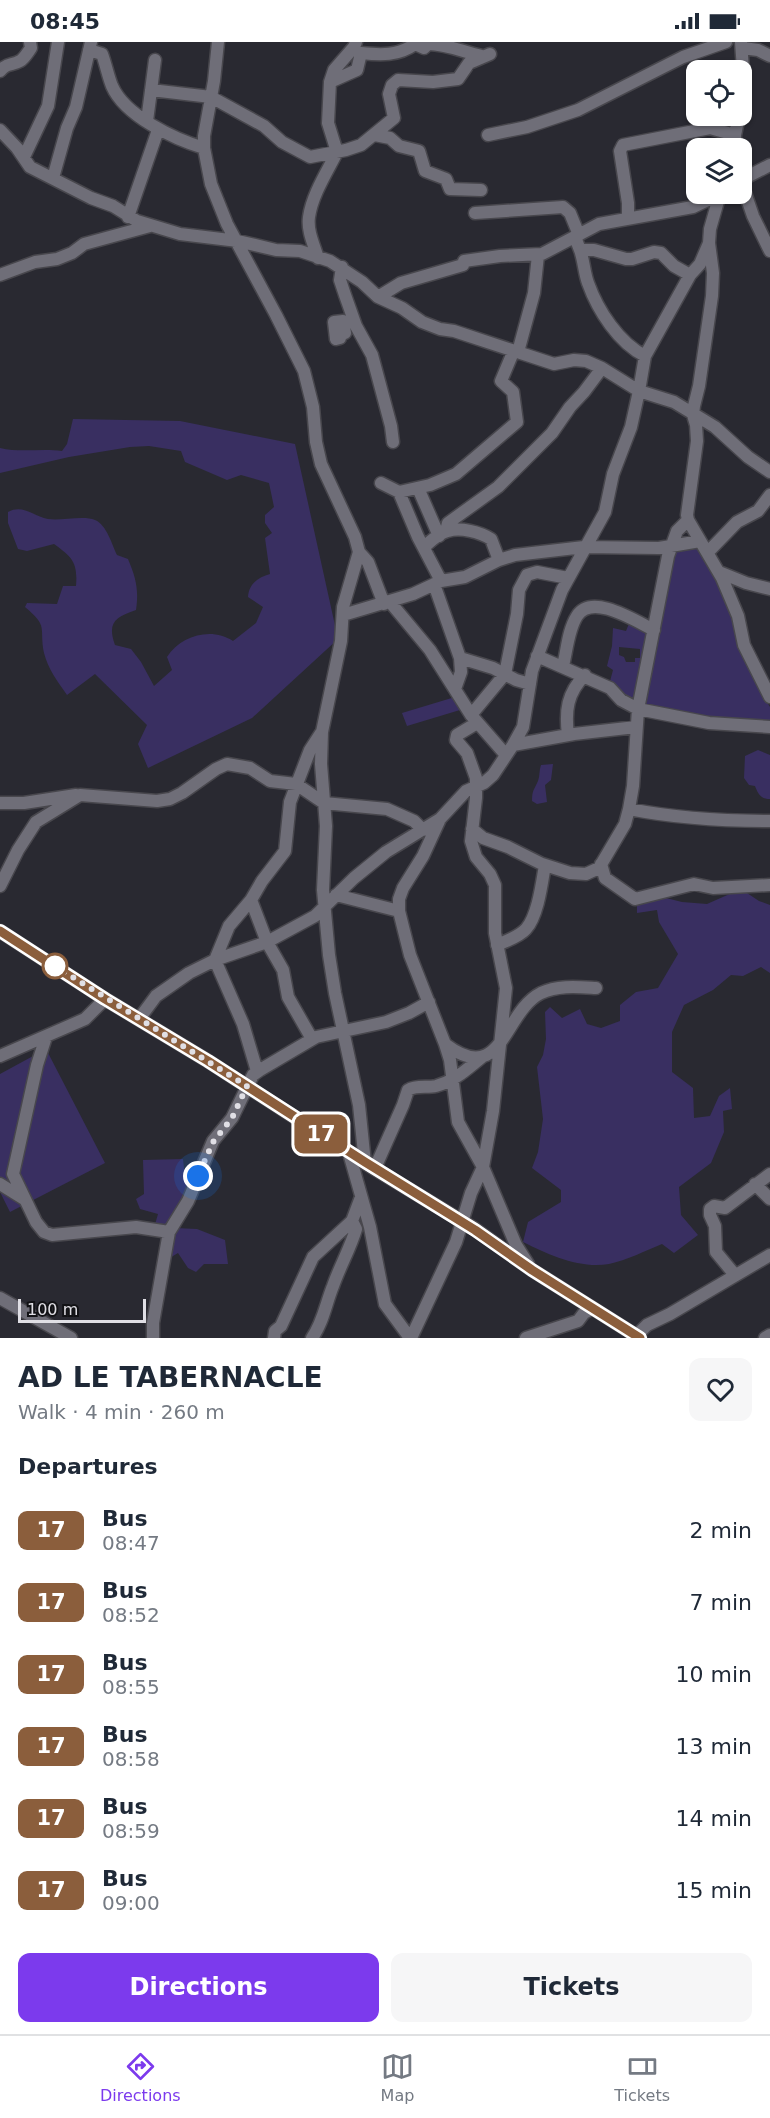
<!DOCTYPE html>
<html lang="en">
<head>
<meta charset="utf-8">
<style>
	:root { --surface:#fff; --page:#f6f6f7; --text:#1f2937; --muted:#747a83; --line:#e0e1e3; --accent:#7c3aed }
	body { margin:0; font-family:"DejaVu Sans",sans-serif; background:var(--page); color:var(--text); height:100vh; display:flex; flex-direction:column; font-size:22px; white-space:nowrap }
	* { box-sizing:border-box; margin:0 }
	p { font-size:20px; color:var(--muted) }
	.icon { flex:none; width:33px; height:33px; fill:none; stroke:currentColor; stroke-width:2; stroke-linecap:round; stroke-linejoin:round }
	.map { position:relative; height:1296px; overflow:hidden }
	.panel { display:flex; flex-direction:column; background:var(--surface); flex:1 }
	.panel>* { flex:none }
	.badge { padding:0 12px; border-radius:9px; font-size:21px; line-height:39px }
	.tools { position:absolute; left:686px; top:18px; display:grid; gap:12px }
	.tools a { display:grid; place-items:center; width:66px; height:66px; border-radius:12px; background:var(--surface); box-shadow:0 2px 4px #0004; font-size:30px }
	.scale { position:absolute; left:18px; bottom:15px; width:128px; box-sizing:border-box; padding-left:6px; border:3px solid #e0dfe5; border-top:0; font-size:16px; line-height:21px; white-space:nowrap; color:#e0dfe5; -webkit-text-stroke:4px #121215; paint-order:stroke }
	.you { position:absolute; width:30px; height:30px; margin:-15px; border:4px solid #fff; border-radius:50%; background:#1a73e8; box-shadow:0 0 0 9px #1a73e833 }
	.map>.badge { position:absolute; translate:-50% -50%; box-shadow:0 0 0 3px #fff }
	h2 { padding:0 18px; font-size:22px; line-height:54px }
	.round { display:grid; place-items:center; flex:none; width:63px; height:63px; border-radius:12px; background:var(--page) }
	.summary { display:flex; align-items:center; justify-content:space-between; height:102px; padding:0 18px }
	h1 { font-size:28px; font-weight:700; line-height:45px }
	.primary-button { display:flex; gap:12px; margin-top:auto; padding:12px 18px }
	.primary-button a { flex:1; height:69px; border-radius:12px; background:var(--accent); color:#fff; font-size:24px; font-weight:700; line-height:69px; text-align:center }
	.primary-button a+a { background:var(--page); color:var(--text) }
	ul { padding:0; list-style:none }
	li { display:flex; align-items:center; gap:18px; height:72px; padding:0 18px }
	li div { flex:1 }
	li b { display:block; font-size:22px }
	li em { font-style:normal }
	li .badge { min-width:66px; font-weight:700; text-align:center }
	.status { display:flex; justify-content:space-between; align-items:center; height:42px; padding:0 30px; background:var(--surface); direction:ltr }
	.status svg { height:16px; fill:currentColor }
	.dock { display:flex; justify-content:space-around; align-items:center; height:84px; border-top:2px solid var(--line); background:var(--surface); font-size:16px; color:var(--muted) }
	.dock a { display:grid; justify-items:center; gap:3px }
	.dock .current { color:var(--accent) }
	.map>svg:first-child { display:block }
	.green { fill:#392f61; fill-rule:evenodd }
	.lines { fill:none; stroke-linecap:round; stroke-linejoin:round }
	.minor-casing { stroke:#48474d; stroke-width:15 }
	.minor { stroke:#6f6e78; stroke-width:12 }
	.line-casing { stroke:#fff; stroke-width:14 }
	.line { stroke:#8b5e3c; stroke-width:9 }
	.walk { stroke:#e0dfe5; stroke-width:6; stroke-dasharray:0 10.8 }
	.stop-dot { fill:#fff; stroke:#8b5e3c; stroke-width:3 }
</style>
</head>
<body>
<div class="status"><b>08:45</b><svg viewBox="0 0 49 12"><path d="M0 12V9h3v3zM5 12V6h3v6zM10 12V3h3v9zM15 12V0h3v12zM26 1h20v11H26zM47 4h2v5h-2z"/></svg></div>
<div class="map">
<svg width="770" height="1296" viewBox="0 0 770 1296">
	<rect width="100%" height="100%" fill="#292931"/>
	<path class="green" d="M 73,377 L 180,379 L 295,402 L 338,597 L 252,676 L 148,726 L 138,702 L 147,683 L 95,632 L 67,653 C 58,640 48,627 44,611 C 39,585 49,585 25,565 L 27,561 L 57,562 L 63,544 L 76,544 C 78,520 72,515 54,502 L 27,509 L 18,507 L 8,481 L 8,470 C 23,462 33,474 48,477 C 61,479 84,473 95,478 C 107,483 112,503 117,513 L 128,517 C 136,536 139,548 136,568 C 115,575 107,581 115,603 L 131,607 L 141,620 L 154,644 L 172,628 L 167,615 C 181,593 212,585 233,599 L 256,581 L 263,565 L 248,555 C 249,541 259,535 270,532 L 265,496 L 272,491 L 265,481 L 265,473 L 274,465 L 269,441 L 241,433 L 227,438 L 185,420 L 181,409 L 149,404 L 130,405 L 69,415 L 0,431 L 0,406 C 21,411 41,406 62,409 L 67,402 Z
		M 699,502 L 715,531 L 760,648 L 770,665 L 770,681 L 711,678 L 642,666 L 674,508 Z
		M 630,579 L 653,589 L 638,664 L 609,643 L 613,628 L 607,624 L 612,604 L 613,586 L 626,589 ZM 619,605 L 640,607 L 640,616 L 635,616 L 635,620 L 626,620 L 624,615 L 619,613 Z
		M 455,655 L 460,668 L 407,684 L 402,671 Z
		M 758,708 L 770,713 L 770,757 C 761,757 758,752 755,744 L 749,743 L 744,736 L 745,714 Z
		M 553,722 L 551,738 L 545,743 L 547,760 L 537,762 L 532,759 C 532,748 534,748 538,739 C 540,734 539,728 541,723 Z
		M 741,847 L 759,859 L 770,863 L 770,931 L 761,925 L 743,934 L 731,933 L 713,948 L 684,963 L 672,990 L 672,1030 L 693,1046 L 694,1076 L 710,1074 L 719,1054 L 730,1046 L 732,1067 L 723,1069 L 724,1090 L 711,1121 L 679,1145 L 681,1173 L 698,1193 L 674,1211 L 662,1202 C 645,1209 627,1218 609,1222 C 580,1227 549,1213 523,1200 L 528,1180 L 561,1160 L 561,1148 L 532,1126 L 538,1110 L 543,1077 L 537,1025 L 543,1013 L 546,997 L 545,970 L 550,965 L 562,976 L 580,967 L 587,982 L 601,986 L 620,979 L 620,963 L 636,950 L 658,946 L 678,912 L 659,880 L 657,868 L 637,871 L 637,855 L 654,853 L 682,860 L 707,862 Z
		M 46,1007 L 105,1121 L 10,1170 L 0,1150 L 0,1032 Z
		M 183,1117 L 185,1136 L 193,1140 L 168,1188 L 154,1186 L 158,1172 L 140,1167 L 136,1157 L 144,1152 L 143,1118 Z
		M 175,1186 L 197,1187 L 225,1198 L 228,1222 L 204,1222 L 196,1230 L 188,1226 L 178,1211 L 168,1217 Z"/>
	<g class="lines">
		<g class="minor-casing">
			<path id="minor" d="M 218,0 L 214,39 L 204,94 L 204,106 L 211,142 L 227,182 L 276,273 L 304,329 L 313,365 L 316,400 L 321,422 L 355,495 L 359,510 L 343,565 L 341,599 L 322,690 L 321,722 L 326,784 L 323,848 L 329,913 L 335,951 L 359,1063 L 365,1121
				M 743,6 L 758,8 L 770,14
				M 89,8 L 102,12 C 106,23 108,34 112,44 C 125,74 174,97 204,106
				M 0,29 C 8,20 11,24 20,19 C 24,17 28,10 31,6 L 30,0
				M 330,40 L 357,28 L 361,11 C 381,13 398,14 415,2 L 424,6 L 428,2 C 447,2 463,10 482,14
				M 151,48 L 211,55 L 264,84 L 282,100 L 310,115 L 346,108 L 361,103 L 394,76 L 389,52 L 392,43 L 398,38 L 433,40 L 458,37 L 469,21 L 490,12
				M 741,58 L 743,27 L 741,0
				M 147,79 L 155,18
				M 0,88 L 17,106 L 30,125 L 91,156 L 113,164 L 137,179 L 180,192 L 238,199 L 276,208 L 300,209 L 330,219 L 362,240 L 378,255 L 402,266 L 422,280 L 440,287 L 454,289 L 554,322 L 574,318 L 586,319 L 602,326 L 639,349 L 645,314 L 690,233 L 700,222 L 709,201
				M 375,93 L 390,96 L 399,104 L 419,109 L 425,129 L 446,137 L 450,147 L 481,148
				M 488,93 L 527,85 L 578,68 L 683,15 L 726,0
				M 735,106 L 735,93 L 739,74
				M 24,115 L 48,64 L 58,0
				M 53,136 L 67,86 L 76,65 L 91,0
				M 741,138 L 770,123
				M 741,139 L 753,174 L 770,209
				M 720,152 L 710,187 L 709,201 L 713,231 L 712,254 L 699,344 L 694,364 L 693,373 L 696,383 L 697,399 L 687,473 L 688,478 L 722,536 L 738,574 L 744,603 L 770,655
				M 475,171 L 563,165 L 570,171 L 579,193
				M 128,175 L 158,88
				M 628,175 L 628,161 L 620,109 L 623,103 L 710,86 L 735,93
				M 575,195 L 580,208 L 594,208 L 626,217 L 632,217 L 654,210 L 661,211 L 674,224 L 690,233
				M 580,208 C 584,219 584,230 588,241 C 598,269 619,301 645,314
				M 318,216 C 314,203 307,189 309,175 C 312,153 327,130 337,110 L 328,81 L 330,40 L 334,28 L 354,5 L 356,0
				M 464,219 L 500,214 L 542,212 L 599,182 L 693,165 L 720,152
				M 342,225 L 340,238 L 345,253 L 356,284 L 372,313 L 391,384 L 393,400
				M 0,233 L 35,220 L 57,217 L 72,211 L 84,202 L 150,184
				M 378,255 L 401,241 L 463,223
				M 343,279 L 345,291 L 339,291 L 340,296 L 336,297 L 334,280 Z
				M 518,310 L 534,251 L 538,213
				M 381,441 L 399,450 L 418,495 L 441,539
				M 418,446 L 439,494
				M 399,450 L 430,443 L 456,432 L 517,380 L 513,350 L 501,339 L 514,308
				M 446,489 L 448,481 L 498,445 L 552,391 L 570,365 L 584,350 L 602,326
				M 424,505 C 431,499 439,491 448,489 C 460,485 480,490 491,497 L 499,518
				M 359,510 L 368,520 L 384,562
				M 708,510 L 737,480 L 758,469 L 770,453
				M 719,530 L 746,541 L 770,547
				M 434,542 L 460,616 L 461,630 L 455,647
				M 390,560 L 430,608 L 471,673 L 506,713
				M 343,573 L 413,552 L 441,539 L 465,535 L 499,518 L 515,513 L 584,505 L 659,506 L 700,499
				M 537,614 L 610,646 L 621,658 L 638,667 L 709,681 L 770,685
				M 460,616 L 493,626 L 516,638 L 530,642
				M 563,624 C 567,608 568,588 577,574 C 592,550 637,580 654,588
				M 471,673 L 505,632 L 517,572 L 519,548 L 527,533 L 537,530 L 568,536
				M 568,693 C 565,669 567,651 585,633
				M 513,703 L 574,692 L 636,685
				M 0,761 L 24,761 L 76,753
				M 629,767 C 675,776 723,779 770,779
				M 440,777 L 423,814 L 403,846 L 399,857 L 399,869 L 410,913 L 445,1002 L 450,1018 L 458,1080 L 483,1125 L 516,1203 L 528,1222
				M 472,787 L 483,796 L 508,805 L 542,822 L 570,831 L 586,832 L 599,826 L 625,782 L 629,767 L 633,744 L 638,667 L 668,514 L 677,489 L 688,478
				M 601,822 L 605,836 L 635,857 L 694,842 L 713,846 L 770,843
				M 0,844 L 18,808 L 36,780 L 80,753 L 157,759 L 170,757 L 182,751 L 216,727 L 227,722 L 250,726 L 270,739 L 296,742 L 324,761 L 387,767 L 414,779 L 423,788
				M 336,853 L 399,869
				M 251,858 L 267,900 L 283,928 L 288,955 L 312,997
				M 0,889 L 105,957 L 208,1019 L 365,1121 L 475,1187 L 532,1228 L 640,1296
				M 497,903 C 506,899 519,895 526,887 C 538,874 542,840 545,823
				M 139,977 L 156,954 L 189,931 L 215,918 L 267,900 L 315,874 L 354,836 L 386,810 L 440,777 L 466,749 L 484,741 L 493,733 L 513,703 L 523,685 L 532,629 L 562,548 L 605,470 L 613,432 L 631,385 L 639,349 L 674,360 L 715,385 L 748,415 L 770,430
				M 46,995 L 37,1023 L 13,1132 L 36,1180 L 44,1190 L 52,1193 L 136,1185 L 169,1190
				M 445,1002 C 503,1046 503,970 541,951 C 558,943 578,945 596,946
				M 0,1014 L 85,977 L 105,957
				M 257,1029 L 243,982 L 215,918 L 229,884 L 251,858 L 262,839 L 285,809 L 290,760 L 310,708 L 321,691
				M 349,1111 L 370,1185 L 385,1262 L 410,1296
				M 375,1126 L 403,1063 L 408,1048 C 416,1043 427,1046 436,1044 C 455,1039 467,1027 482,1015
				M 0,1142 L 24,1157
				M 755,1142 L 770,1157
				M 735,1233 L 716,1210 L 715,1184 L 710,1173 L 710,1167 L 714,1164 L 725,1166 L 770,1132
				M 0,1256 L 71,1296
				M 636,1294 L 647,1283 L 670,1272 L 770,1213
				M 153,1296 L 153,1281 L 169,1190 L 188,1159 L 213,1099 L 232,1076 L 253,1033 L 260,1028 L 316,995 L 386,980 L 409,971 L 429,960
				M 274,1296 L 275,1289 L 281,1284 L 313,1215 L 352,1179 L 361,1155
				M 312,1296 C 323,1281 326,1261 333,1244 C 340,1224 350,1207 356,1187 L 352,1179
				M 411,1296 L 456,1200 L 471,1151 L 483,1125 L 493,1069 L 506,946 L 495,891 L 495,843 L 490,832 L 476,815 L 471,799 L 476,756 L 476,736 L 467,711 L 456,698 L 457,693 L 477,681
				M 526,1296 L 578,1279 L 584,1271 L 591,1267
				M 765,1296 L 770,1293"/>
		</g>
		<use href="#minor" class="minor"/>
	</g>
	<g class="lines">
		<g class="line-casing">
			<path id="line" d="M 0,889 L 105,957 L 208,1019 L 365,1120 L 475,1188 L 532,1228 L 640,1296"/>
		</g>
		<use href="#line" class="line"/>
		<path class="walk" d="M 55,924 L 247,1044 L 232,1076 L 213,1100 L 198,1134"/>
	</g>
	<circle class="stop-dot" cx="55" cy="924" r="12"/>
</svg>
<div class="tools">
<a><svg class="icon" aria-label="locate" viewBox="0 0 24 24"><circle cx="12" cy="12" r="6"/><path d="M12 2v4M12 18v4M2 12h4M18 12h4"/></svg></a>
<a><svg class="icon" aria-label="layers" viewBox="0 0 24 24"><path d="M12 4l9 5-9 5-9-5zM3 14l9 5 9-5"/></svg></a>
</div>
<div class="scale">100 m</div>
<div class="you" style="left:198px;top:1134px"></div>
<b class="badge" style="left:321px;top:1092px;background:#8b5e3c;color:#fff">17</b>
</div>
<section class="panel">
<div class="summary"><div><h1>AD LE TABERNACLE</h1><p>Walk · 4 min · 260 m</p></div><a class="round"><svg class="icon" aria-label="heart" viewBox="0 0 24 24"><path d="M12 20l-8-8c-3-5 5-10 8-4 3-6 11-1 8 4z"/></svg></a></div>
<h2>Departures</h2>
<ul>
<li><span class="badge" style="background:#8b5e3c;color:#fff">17</span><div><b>Bus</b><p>08:47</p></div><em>2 min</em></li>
<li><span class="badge" style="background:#8b5e3c;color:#fff">17</span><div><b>Bus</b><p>08:52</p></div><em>7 min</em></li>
<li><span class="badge" style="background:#8b5e3c;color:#fff">17</span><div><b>Bus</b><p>08:55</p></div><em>10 min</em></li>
<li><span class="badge" style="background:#8b5e3c;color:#fff">17</span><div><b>Bus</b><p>08:58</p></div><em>13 min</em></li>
<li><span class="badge" style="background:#8b5e3c;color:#fff">17</span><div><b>Bus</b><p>08:59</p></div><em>14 min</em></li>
<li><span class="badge" style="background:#8b5e3c;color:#fff">17</span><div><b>Bus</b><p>09:00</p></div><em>15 min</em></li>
</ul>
<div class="primary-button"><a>Directions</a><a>Tickets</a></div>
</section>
<nav class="dock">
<a class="current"><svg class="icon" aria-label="directions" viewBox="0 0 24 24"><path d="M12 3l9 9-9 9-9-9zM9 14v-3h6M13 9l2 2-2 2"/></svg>Directions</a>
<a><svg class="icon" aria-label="map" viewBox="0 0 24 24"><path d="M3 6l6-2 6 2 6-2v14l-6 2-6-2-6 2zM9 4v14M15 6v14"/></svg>Map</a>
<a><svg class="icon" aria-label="tickets" viewBox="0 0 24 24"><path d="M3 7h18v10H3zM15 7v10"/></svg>Tickets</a>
</nav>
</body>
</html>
